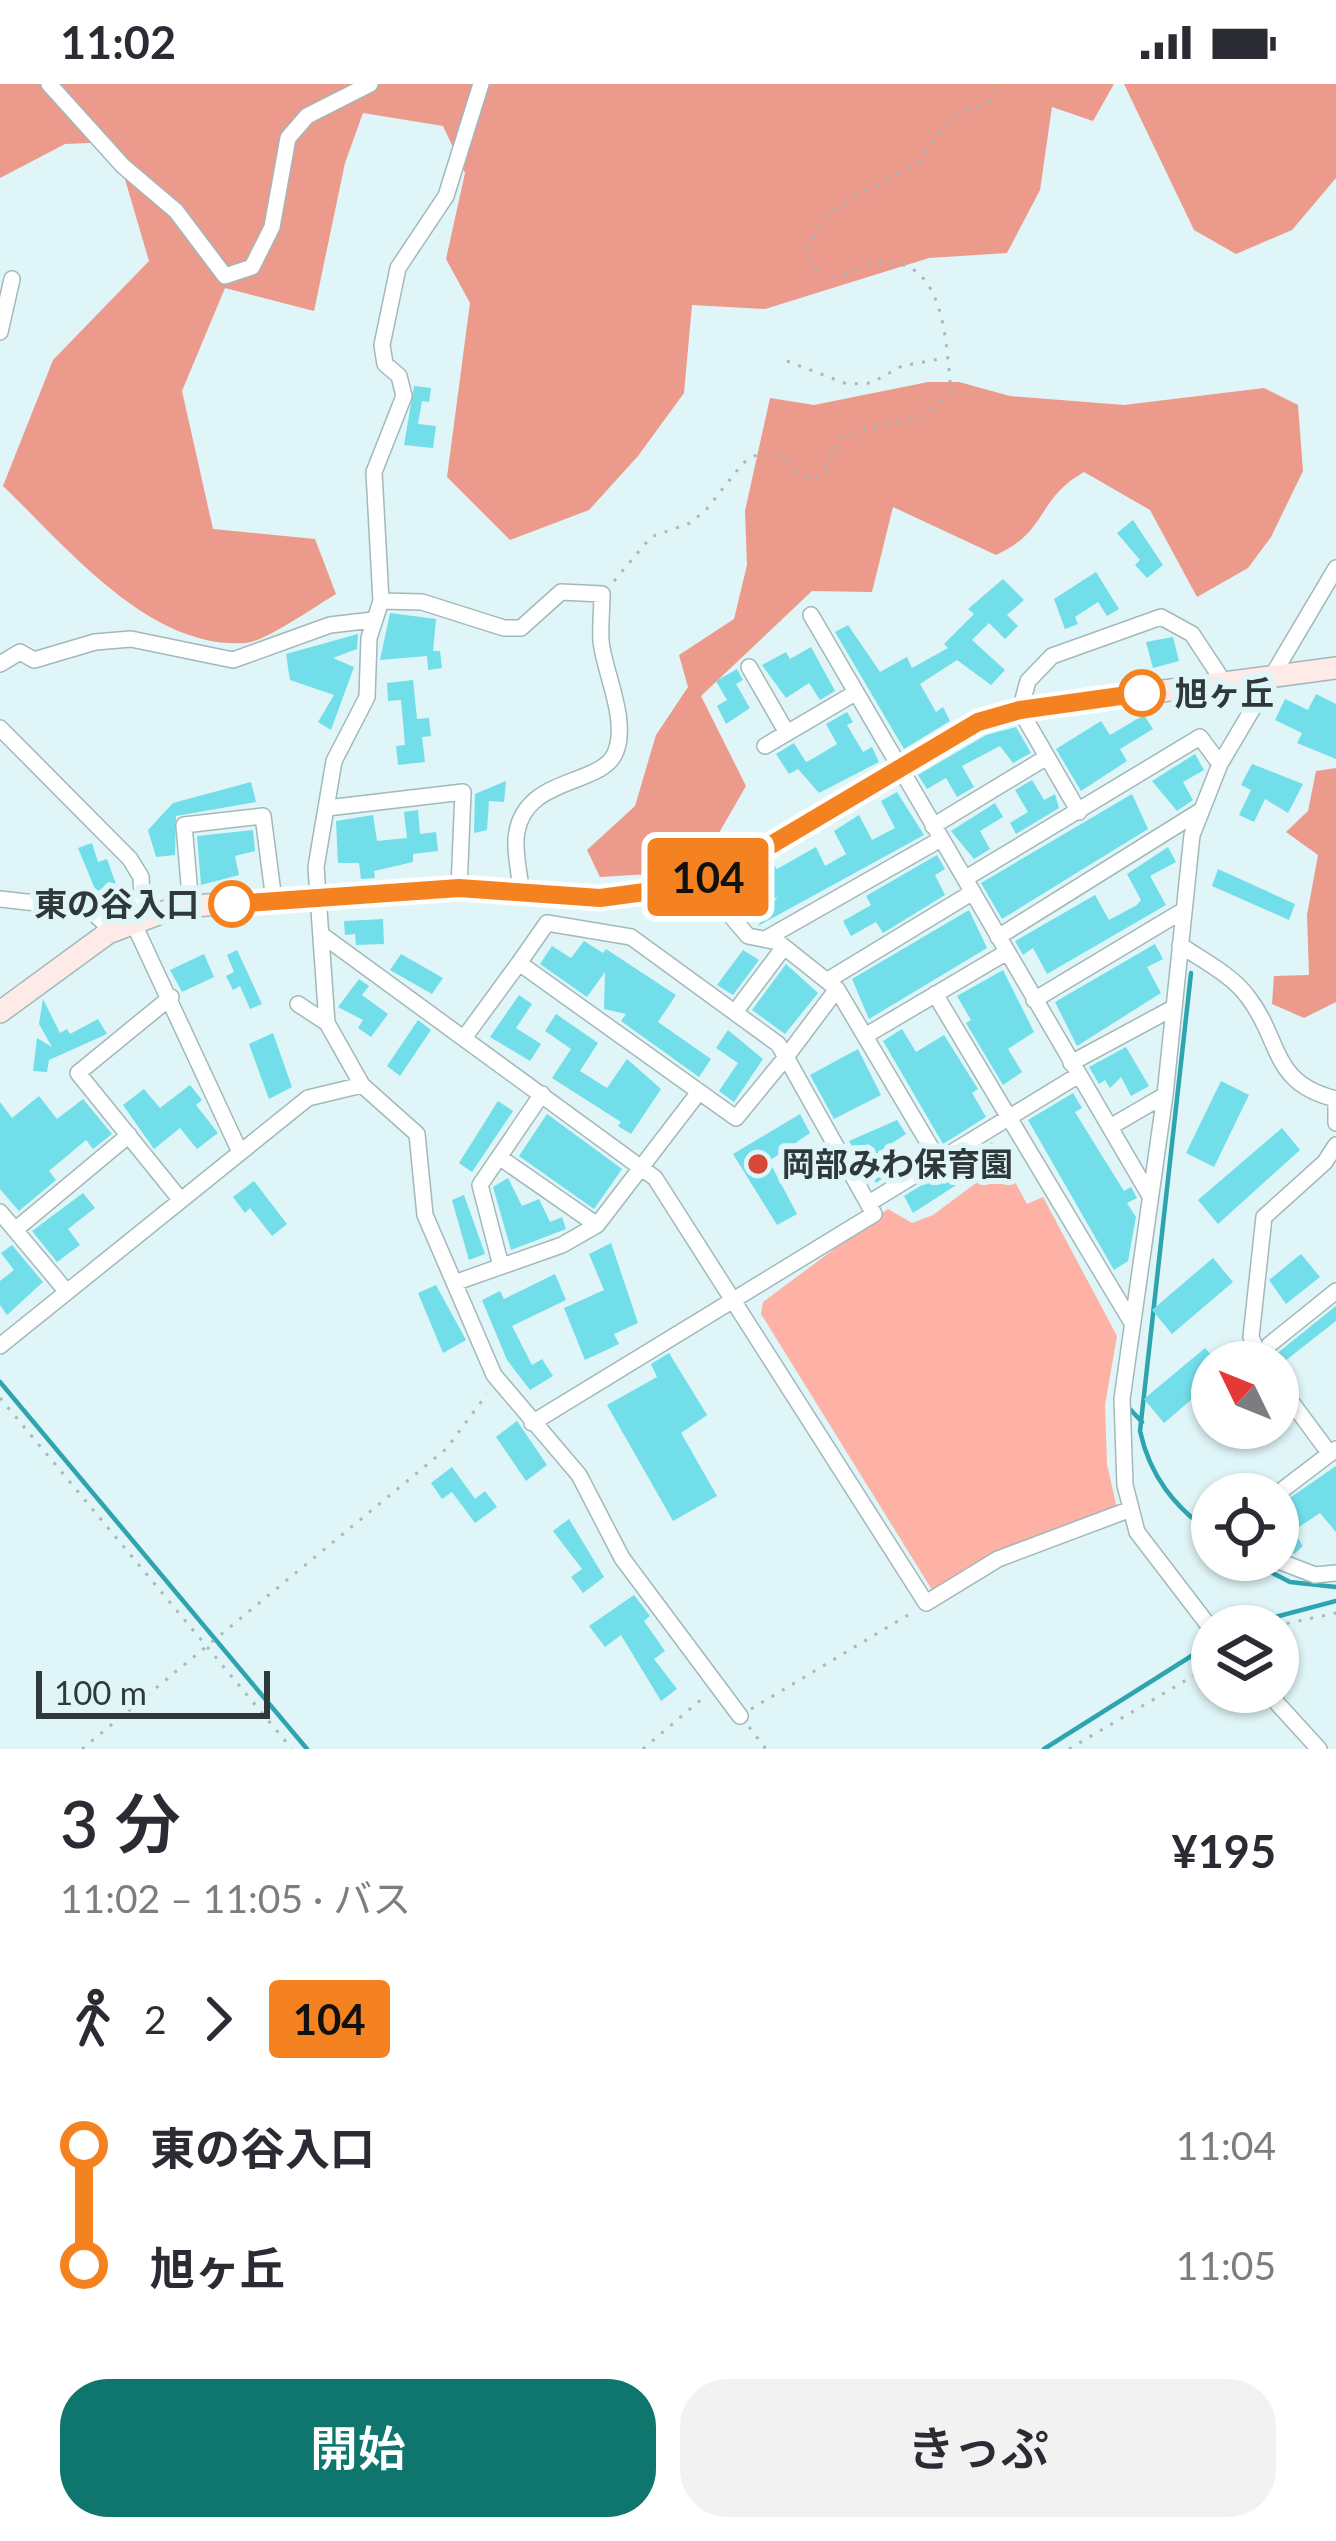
<!DOCTYPE html>
<html lang="ja">
<head>
<meta charset="utf-8">
<style>
	:root { --surface:#fff; --page:#f2f2f3; --text:#2b2b33; --muted:#7c7c81; --accent:#0f766e }
	body { margin:0; font-family:Lato,"Noto Sans JP",sans-serif; background:var(--page); color:var(--text); height:100vh; display:flex; flex-direction:column; font-size:45px; white-space:nowrap }
	* { box-sizing:border-box; margin:0 }
	p { font-size:39px; color:var(--muted) }
	.icon { flex:none; width:66px; height:66px; fill:none; stroke:currentColor; stroke-width:2; stroke-linecap:round; stroke-linejoin:round }
	.map { position:relative; height:1665px; overflow:hidden }
	.details { display:flex; flex-direction:column; background:var(--surface); flex:1 }
	.details>* { flex:none }
	.badge { padding:0 24px; border-radius:9px; font-size:42px; line-height:78px }
	.needle { width:78px; rotate:313deg }
	.fabs { position:absolute; left:1191px; top:1257px; display:grid; gap:24px }
	.fabs a { display:grid; place-items:center; width:108px; height:108px; border-radius:50%; background:var(--surface); box-shadow:0 3px 9px #0004; font-size:60px }
	.scale { position:absolute; left:36px; bottom:30px; width:234px; box-sizing:border-box; padding-left:12px; border:6px solid #30393a; border-top:0; font-size:33px; line-height:42px; white-space:nowrap; color:#30393a; -webkit-text-stroke:9px #dff5f7; paint-order:stroke }
	.map>.badge { position:absolute; translate:-50% -50%; box-shadow:0 0 0 6px #fff }
	.legs { display:flex; align-items:center; gap:18px; height:132px; padding:0 60px; font-size:39px }
	.legs p { margin-inline-start:auto }
	.summary { display:flex; align-items:center; justify-content:space-between; height:204px; padding:0 60px }
	h1 { font-size:66px; font-weight:600; line-height:90px }
	.button { display:flex; gap:24px; margin-top:auto; padding:24px 60px }
	.button a { flex:1; height:138px; border-radius:48px; background:var(--accent); color:#fff; font-size:48px; font-weight:600; line-height:138px; text-align:center }
	.button a+a { background:var(--page); color:var(--text) }
	ul { padding:0 60px; list-style:none }
	li { display:flex; align-items:center; gap:42px; height:120px; font-size:45px }
	li i { display:grid; place-items:center; width:18px; height:100%; margin:0 15px; background:currentColor }
	li i::after { content:''; width:30px; height:30px; margin:-15px; border:9px solid; border-radius:50%; background:var(--surface) }
	li p { margin-inline-start:auto }
	li:first-child i { background:linear-gradient(#0000 50%,currentColor 0) }
	li:last-child i { background:linear-gradient(currentColor 50%,#0000 0) }
	.status { display:flex; justify-content:space-between; align-items:center; height:84px; padding:0 60px; background:var(--surface); direction:ltr }
	.status svg { height:33px; fill:currentColor }
	.map>svg:first-child { display:block }
	.green { fill:#fdb2a5 }
	.forest { fill:#ec9a8c }
	.lines { fill:none; stroke-linecap:round; stroke-linejoin:round }
	.stream { stroke:#2ea4b0; stroke-width:4.5 }
	.building { fill:#71deea }
	.street-casing { stroke:#a3b8ba; stroke-width:18 }
	.secondary-casing { stroke:#a3b8ba; stroke-width:24 }
	.path { stroke:#a7b9ba; stroke-width:3; stroke-dasharray:3 9; stroke-linecap:butt }
	.street { stroke:#fff; stroke-width:15 }
	.secondary { stroke:#feebe8; stroke-width:21 }
	.line-1-casing { stroke:#fff; stroke-width:27 }
	.line-1 { stroke:#f58220; stroke-width:18 }
	.stop-1-dot { fill:#fff; stroke:#f58220; stroke-width:6 }
	.poi-dot { fill:#d64936; stroke:#dff5f7; stroke-width:4.5 }
	.labels { text-anchor:middle; stroke-width:12; stroke-linejoin:round; paint-order:stroke }
	.stop-label { font-size:33px; font-weight:bold; fill:#30393a; stroke:#dff5f7; text-anchor:start }
	.poi-label { font-size:33px; font-weight:bold; fill:#30393a; stroke:#dff5f7; text-anchor:start }
</style>
</head>
<body>
<div class="status"><b>11:02</b><svg viewBox="0 0 49 12"><path d="M0 12V9h3v3zM5 12V6h3v6zM10 12V3h3v9zM15 12V0h3v12zM26 1h20v11H26zM47 4h2v5h-2z"/></svg></div>
<div class="map">
<svg width="1336" height="1665" viewBox="0 0 1336 1665">
	<rect width="100%" height="100%" fill="#dff5f7"/>
	<path class="green" d="M 1004,1078 L 1027,1120 L 1043,1113 L 1117,1252 L 1105,1321 L 1107,1380 L 1118,1429 L 934,1509 L 761,1230 L 763,1218 L 888,1125 L 912,1139 L 933,1131 Z"/>
	<path class="forest" d="M 0,0 L 1114,0 L 1093,37 L 1052,23 L 1040,106 L 1007,169 L 929,174 L 765,225 L 692,221 L 684,309 L 638,372 L 589,426 L 510,456 L 447,393 L 470,219 L 446,175 L 465,89 L 443,42 L 363,29 L 345,79 L 314,227 L 225,204 L 182,307 L 213,445 L 315,455 L 336,510 C 316,522 266,557 246,559 C 149,566 67,463 3,402 L 53,276 L 149,177 L 114,58 L 65,60 L 0,94 Z
		M 1124,0 L 1336,0 L 1336,94 L 1292,146 L 1236,170 L 1194,146 Z
		M 928,298 L 959,298 L 1010,312 L 1124,321 L 1264,304 L 1298,321 L 1303,387 L 1271,453 L 1248,484 L 1197,513 L 1150,426 L 1084,388 C 1035,416 1049,447 996,471 L 893,423 L 872,508 L 812,507 L 701,612 L 746,702 L 708,768 L 649,790 L 600,793 L 587,766 L 635,722 L 656,651 L 688,603 L 679,571 L 734,535 L 747,481 L 745,427 L 770,314 L 814,321 Z
		M 1336,684 L 1336,918 L 1304,934 L 1272,920 L 1274,892 L 1309,891 L 1307,831 L 1318,771 L 1286,748 L 1308,727 L 1316,687 Z"/>
	<g class="lines">
		<path class="stream" d="M 1191,889 L 1140,1347 C 1150,1393 1175,1423 1212,1450
			M 0,1298 L 307,1665
			M 1128,1323 L 1142,1338
			M 1247,1476 L 1290,1498 L 1336,1503
			M 1241,1542 L 1336,1517
			M 1044,1665 L 1212,1559"/>
	</g>
	<path class="building" d="M 414,302 L 431,304 L 429,318 L 422,317 L 418,340 L 436,342 L 433,364 L 404,361 Z
		M 1133,436 L 1163,481 L 1147,494 L 1135,481 L 1140,476 L 1117,449 Z
		M 1096,488 L 1119,525 L 1107,532 L 1098,518 L 1075,533 L 1078,540 L 1065,545 L 1054,515 Z
		M 1003,495 L 1024,516 L 1007,531 L 1018,542 L 1005,555 L 989,539 L 972,556 L 1005,586 L 991,601 L 957,576 L 920,600 L 936,628 L 943,623 L 950,637 L 904,665 L 835,548 L 848,541 L 880,588 L 907,573 L 912,584 L 948,564 L 944,560 L 974,530 L 968,525 Z
		M 390,529 L 436,535 L 433,567 L 440,567 L 442,584 L 428,586 L 427,572 L 380,576 Z
		M 358,550 L 357,565 L 333,574 L 354,583 L 331,646 L 318,638 L 334,611 L 290,596 L 286,570 Z
		M 1173,553 L 1179,577 L 1153,584 L 1146,558 Z
		M 811,563 L 835,607 L 820,616 L 809,599 L 786,614 L 762,581 L 786,568 L 790,575 Z
		M 737,585 L 743,596 L 736,600 L 750,624 L 726,640 L 717,622 L 727,616 L 716,597 Z
		M 413,596 L 417,635 L 429,634 L 431,652 L 422,653 L 425,678 L 398,681 L 396,662 L 405,661 L 401,616 L 388,617 L 387,599 Z
		M 1316,610 L 1336,620 L 1336,675 L 1297,659 L 1302,649 L 1275,636 L 1285,615 L 1308,626 Z
		M 847,628 L 853,638 L 847,641 L 863,668 L 872,663 L 879,678 L 819,709 L 798,685 L 789,690 L 776,670 L 794,659 L 806,678 L 814,674 L 837,660 L 826,640 Z
		M 1144,631 L 1153,645 L 1120,665 L 1127,677 L 1081,707 L 1056,665 L 1101,637 L 1110,651 Z
		M 1016,643 L 1031,669 L 1013,679 L 1000,662 L 962,682 L 974,703 L 957,713 L 946,694 L 927,705 L 918,691 L 986,651 Z
		M 1195,670 L 1204,686 L 1183,698 L 1193,716 L 1177,727 L 1152,697 Z
		M 1252,680 L 1303,700 L 1288,729 L 1265,715 L 1254,738 L 1239,731 L 1251,706 L 1241,701 Z
		M 1032,696 L 1044,716 L 1055,710 L 1059,724 L 1016,750 L 1010,739 L 1028,728 L 1015,706 Z
		M 506,697 L 504,718 L 489,717 L 487,746 L 474,749 L 475,710 Z
		M 251,698 L 256,718 L 176,732 L 175,771 L 156,773 L 148,746 L 173,719 Z
		M 897,708 L 924,751 L 758,842 L 778,812 L 749,835 L 740,825 L 762,812 L 752,794 L 774,781 L 777,785 L 816,763 L 825,782 L 846,770 L 834,747 L 859,731 L 872,756 L 895,744 L 881,717 Z
		M 1132,710 L 1148,745 L 1002,835 L 981,799 Z
		M 995,719 L 1003,733 L 980,747 L 990,765 L 974,775 L 951,747 Z
		M 418,726 L 420,750 L 436,748 L 438,767 L 413,770 L 413,778 L 374,787 L 375,794 L 361,795 L 359,779 L 338,779 L 336,737 L 373,731 L 377,757 L 407,754 L 404,728 Z
		M 253,746 L 255,767 L 235,772 L 239,791 L 201,801 L 197,752 Z
		M 92,759 L 98,778 L 107,775 L 117,803 L 97,810 L 78,764 Z
		M 1168,763 L 1176,778 L 1150,792 L 1166,821 L 1047,890 L 1033,864 L 1023,871 L 1015,857 L 1095,811 L 1109,836 L 1137,821 L 1141,816 L 1127,790 Z
		M 937,771 L 945,785 L 935,791 L 945,811 L 883,849 L 876,838 L 851,852 L 843,837 L 871,821 L 866,812 Z
		M 1218,785 L 1295,820 L 1289,836 L 1212,802 Z
		M 969,826 L 987,864 L 869,935 L 852,895 Z
		M 383,835 L 384,860 L 356,861 L 355,850 L 345,851 L 344,837 Z
		M 584,857 L 603,869 L 606,865 L 676,911 L 658,938 L 711,975 L 699,993 L 621,937 L 626,930 L 604,925 L 605,888 L 587,913 L 540,880 L 552,862 L 571,874 Z
		M 1155,860 L 1163,875 L 1147,883 L 1161,909 L 1077,962 L 1055,918 Z
		M 237,866 L 262,920 L 250,925 L 240,902 L 233,906 L 226,892 L 234,888 L 227,871 Z
		M 743,866 L 759,876 L 733,911 L 717,901 Z
		M 204,870 L 214,893 L 182,908 L 170,886 Z
		M 401,870 L 443,894 L 432,910 L 390,886 Z
		M 786,880 L 818,909 L 785,950 L 752,926 Z
		M 1003,886 L 1034,948 L 1008,965 L 1022,988 L 1003,1001 L 966,939 L 971,936 L 957,912 Z
		M 359,895 L 369,902 L 362,911 L 388,930 L 371,953 L 358,944 L 363,936 L 338,923 Z
		M 519,911 L 532,920 L 516,944 L 541,960 L 530,977 L 490,953 Z
		M 43,915 L 60,949 L 67,945 L 70,950 L 98,935 L 107,950 L 49,976 L 47,988 L 33,987 L 37,954 L 52,963 L 39,940 Z
		M 556,930 L 598,959 L 580,987 L 607,1004 L 627,975 L 661,1005 L 631,1050 L 618,1042 L 621,1038 L 552,994 L 571,965 L 545,947 Z
		M 418,936 L 431,946 L 400,992 L 387,982 Z
		M 902,945 L 916,968 L 944,951 L 978,1005 L 972,1009 L 986,1033 L 943,1060 L 883,957 Z
		M 728,946 L 763,975 L 734,1018 L 719,1007 L 738,979 L 716,964 Z
		M 273,949 L 292,1003 L 269,1015 L 249,960 Z
		M 1126,963 L 1149,1002 L 1131,1012 L 1121,993 L 1110,1004 L 1105,996 L 1099,1000 L 1089,983 Z
		M 858,965 L 881,1011 L 834,1035 L 810,991 Z
		M 1221,997 L 1249,1011 L 1214,1083 L 1186,1069 Z
		M 190,1001 L 202,1016 L 196,1021 L 218,1049 L 197,1065 L 180,1044 L 154,1065 L 123,1021 L 144,1005 L 160,1024 Z
		M 1073,1009 L 1082,1024 L 1075,1028 L 1099,1067 L 1124,1107 L 1131,1103 L 1137,1114 L 1127,1119 L 1136,1133 L 1128,1177 L 1114,1186 L 1028,1036 Z
		M 39,1012 L 57,1035 L 83,1015 L 112,1050 L 93,1065 L 86,1056 L 49,1087 L 56,1096 L 19,1127 L 0,1105 L 0,1018 L 12,1034 Z
		M 498,1017 L 513,1027 L 472,1088 L 459,1079 Z
		M 547,1030 L 622,1085 L 594,1125 L 519,1072 Z
		M 800,1030 L 810,1049 L 769,1077 L 797,1130 L 777,1141 L 733,1070 Z
		M 897,1036 L 906,1050 L 883,1065 L 895,1086 L 876,1099 L 849,1057 Z
		M 1282,1044 L 1300,1066 L 1218,1140 L 1198,1116 Z
		M 992,1058 L 1001,1072 L 913,1129 L 904,1112 Z
		M 508,1094 L 522,1122 L 539,1115 L 550,1138 L 562,1133 L 566,1145 L 511,1166 L 493,1103 Z
		M 254,1097 L 287,1140 L 272,1152 L 250,1124 L 245,1129 L 233,1113 Z
		M 83,1109 L 95,1124 L 68,1145 L 80,1161 L 57,1178 L 32,1147 Z
		M 464,1111 L 485,1170 L 469,1176 L 452,1116 Z
		M 611,1159 L 638,1239 L 614,1250 L 619,1260 L 585,1276 L 564,1224 L 604,1206 L 589,1170 Z
		M 12,1161 L 43,1198 L 7,1231 L 0,1221 L 0,1197 L 14,1186 L 1,1169 Z
		M 1301,1170 L 1320,1193 L 1286,1220 L 1269,1196 Z
		M 1213,1174 L 1233,1198 L 1172,1250 L 1152,1226 Z
		M 555,1190 L 566,1216 L 512,1242 L 532,1281 L 542,1275 L 553,1292 L 530,1306 L 507,1276 L 482,1216 L 500,1207 L 504,1215 Z
		M 436,1201 L 466,1256 L 443,1269 L 418,1209 Z
		M 1336,1222 L 1336,1237 L 1281,1280 L 1275,1271 Z
		M 1205,1264 L 1212,1272 L 1212,1298 L 1164,1339 L 1144,1315 Z
		M 669,1269 L 707,1331 L 681,1349 L 717,1412 L 673,1437 L 607,1321 L 657,1293 L 651,1280 Z
		M 517,1337 L 547,1381 L 526,1397 L 496,1353 Z
		M 1336,1382 L 1336,1448 L 1320,1429 L 1293,1447 L 1303,1462 L 1294,1470 L 1278,1464 L 1278,1422 Z
		M 452,1383 L 475,1415 L 485,1407 L 497,1423 L 475,1439 L 452,1408 L 442,1415 L 431,1399 Z
		M 569,1435 L 604,1493 L 583,1509 L 571,1493 L 582,1485 L 553,1447 Z
		M 634,1511 L 650,1532 L 644,1537 L 665,1567 L 654,1575 L 677,1605 L 661,1617 L 621,1551 L 605,1563 L 589,1542 Z"/>
	<g class="lines">
		<g class="street-casing">
			<path id="street" d="M 49,0 L 123,82 L 176,127 L 225,192 L 252,183 L 272,143 L 288,54 L 307,32 L 370,0
				M 481,0 L 446,112 L 398,184 L 382,261 L 385,280 L 399,292 L 404,312 L 374,388 L 381,517 L 369,554 L 367,613 L 334,677 L 316,783 L 327,939 L 362,1001 L 417,1050 L 425,1131 L 494,1291 L 579,1391 L 622,1474 L 740,1632
				M 0,248 L 12,195
				M 381,517 L 422,518 L 504,544 L 521,544 L 561,508 L 602,510 C 602,525 600,542 601,557 C 604,588 628,634 616,667 C 603,704 521,690 516,755 C 515,773 520,793 522,811
				M 811,531 L 1150,1112
				M 0,580 L 20,568 L 34,576 L 95,558 L 131,555 L 233,576 L 330,541 L 373,536
				M 749,583 L 787,649
				M 0,644 L 130,775 L 141,793 L 143,832
				M 765,662 L 855,609
				M 327,724 L 463,708 L 459,804
				M 1079,728 L 1020,626 L 1028,597 L 1052,572 L 1161,533 L 1192,550 L 1223,597
				M 933,742 L 1047,673
				M 966,794 L 1200,653 L 1220,680
				M 700,796 L 748,852 L 778,858 L 837,905 L 939,1077
				M 0,815 L 89,825 L 113,847
				M 191,823 L 184,741 L 263,732 L 274,817
				M 132,836 L 239,1066
				M 322,851 L 655,1094 L 926,1519 L 998,1475 L 1131,1425
				M 998,853 L 1200,727
				M 767,854 L 941,755
				M 1180,861 C 1202,876 1232,891 1248,913 C 1282,957 1270,999 1336,1015
				M 519,879 L 547,839 L 631,853 L 778,960 L 786,973 L 837,905
				M 828,896 L 973,808
				M 935,910 L 1132,1239
				M 171,913 L 78,989 L 179,1114
				M 1034,916 L 1184,826
				M 298,920 L 327,939
				M 735,928 L 784,863
				M 865,952 L 1007,868
				M 464,954 L 519,879 L 736,1034 L 786,973 L 874,1130 L 532,1339
				M 1071,979 L 1173,924
				M 1336,1015 L 1336,1039
				M 1110,1043 L 1165,1011
				M 499,1073 L 597,1141
				M 869,1119 L 1077,992
				M 0,1128 L 67,1208
				M 15,1146 L 129,1051
				M 501,1182 L 480,1101 L 542,1010
				M 457,1198 L 562,1161 L 597,1141 L 699,1008
				M 1269,1261 L 1336,1207
				M 0,1262 L 308,1014 L 362,1001
				M 1262,1278 L 1251,1253 L 1264,1133 L 1325,1078 L 1336,1061
				M 1278,1300 L 1330,1370
				M 1277,1410 L 1336,1365
				M 1276,1476 L 1315,1491 L 1336,1489
				M 1212,1546 L 1137,1448 L 1125,1401 L 1122,1315 L 1165,1011 L 1192,751 L 1220,680 L 1336,484
				M 1267,1608 L 1319,1665"/>
		</g>
		<g class="secondary-casing">
			<path id="secondary" d="M 0,928 L 108,849 L 177,823 L 459,804 L 600,814 L 682,803 L 754,771 L 978,638 L 1020,626 L 1336,584"/>
		</g>
		<path class="path" d="M 787,277 L 847,300 L 871,299 L 902,282 L 945,274
			M 614,497 L 651,453 L 690,439 L 706,426 L 743,379 L 758,370 L 784,372 L 802,392 L 813,395 L 823,389 L 843,351 L 926,331 L 951,307 C 946,265 947,173 882,179 C 858,182 843,199 819,194 L 807,168 C 829,109 866,114 912,81 C 931,67 938,43 957,31 C 975,20 994,28 996,0
			M 0,1314 L 292,1665
			M 1275,1542 L 1336,1529
			M 751,1625 L 913,1528
			M 749,1643 L 766,1665
			M 82,1665 L 446,1365 L 487,1310
			M 643,1665 L 703,1614
			M 1069,1665 L 1212,1581"/>
		<use href="#street" class="street"/>
		<use href="#secondary" class="secondary"/>
	</g>
	<g class="lines">
		<g class="line-1-casing">
			<path id="line-1" d="M 232,820 L 459,804 L 600,814 L 682,803 L 754,771 L 978,638 L 1020,626 L 1142,609"/>
		</g>
		<use href="#line-1" class="line-1"/>
	</g>
	<g class="stop-1-dot">
		<circle cx="1142" cy="609" r="21"/>
		<circle cx="232" cy="820" r="21"/>
	</g>
	<circle class="poi-dot" cx="758" cy="1080" r="12"/>
	<g class="labels">
		<g class="stop-label">
			<text x="1175" y="621">旭ヶ丘</text>
			<text x="199" y="832" text-anchor="end">東の谷入口</text>
		</g>
		<g class="poi-label">
			<text x="782" y="1092">岡部みわ保育園</text>
		</g>
	</g>
</svg>
<div class="fabs">
<a><svg class="needle" viewBox="-14 -14 28 28"><path d="M0-13l5 13h-10z" fill="#e53935"/><path d="M0 13l5-13h-10z" fill="#7c7c81"/></svg></a>
<a><svg class="icon" aria-label="locate" viewBox="0 0 24 24"><circle cx="12" cy="12" r="6"/><path d="M12 2v4M12 18v4M2 12h4M18 12h4"/></svg></a>
<a><svg class="icon" aria-label="layers" viewBox="0 0 24 24"><path d="M12 4l9 5-9 5-9-5zM3 14l9 5 9-5"/></svg></a>
</div>
<div class="scale">100 m</div>
<b class="badge" style="left:708px;top:793px;background:#f58220;color:#111">104</b>
</div>
<section class="details">
<div class="summary"><div><h1>3 分</h1><p>11:02 – 11:05 · バス</p></div><b>¥195</b></div>
<div class="legs"><svg class="icon" aria-label="walk" viewBox="0 0 24 24"><circle cx="13" cy="4" r="2"/><path d="M13 8l-2 6 4 7M11 14l-3 7M7 12l3-4h3l4 4"/></svg>2<svg class="icon" aria-label="forward" viewBox="0 0 24 24"><path d="M9 5l7 7-7 7"/></svg><b class="badge" style="background:#f58220;color:#111">104</b></div>
<ul>
<li><i style="color:#f58220"></i><b>東の谷入口</b><p>11:04</p></li>
<li><i style="color:#f58220"></i><b>旭ヶ丘</b><p>11:05</p></li>
</ul>
<div class="button"><a>開始</a><a>きっぷ</a></div>
</section>
</body>
</html>
